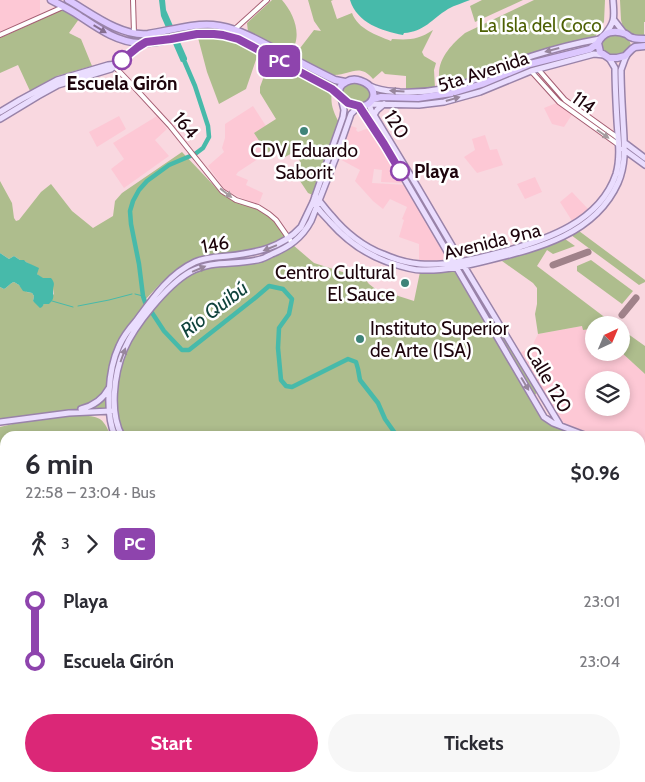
<!DOCTYPE html>
<html lang="en">
<head>
<meta charset="utf-8">
<style>
	:root { --surface:#fff; --page:#f7f7f7; --text:#2b2b33; --muted:#7c7c81; --accent:#db2777 }
	body { margin:0; font-family:Cabin,sans-serif; background:var(--page); color:var(--text); height:100vh; display:flex; flex-direction:column; font-size:19px; white-space:nowrap }
	* { box-sizing:border-box; margin:0 }
	p { font-size:16px; color:var(--muted) }
	.icon { flex:none; width:28px; height:28px; fill:none; stroke:currentColor; stroke-width:2; stroke-linecap:round; stroke-linejoin:round }
	.map { position:relative; flex:1; overflow:hidden }
	.panel { position:absolute; left:0px; top:431px; width:645px; height:351px; display:flex; flex-direction:column; background:var(--surface); border-radius:15px 15px 0 0; box-shadow:0 2px 8px #0003 }
	.panel>* { flex:none }
	.badge { padding:0 10px; border-radius:8px; font-size:18px; line-height:32px }
	.needle { width:32px; rotate:44deg }
	.fabs { position:absolute; left:585px; top:316px; display:grid; gap:10px }
	.fabs a { display:grid; place-items:center; width:45px; height:45px; border-radius:50%; background:var(--surface); box-shadow:0 2px 8px #0003; font-size:25px }
	.map>.badge { position:absolute; translate:-50% -50%; box-shadow:0 0 0 2px #fff }
	.legs { display:flex; align-items:center; gap:8px; height:55px; padding:0 25px; font-size:16px }
	.legs p { margin-inline-start:auto }
	.summary { display:flex; align-items:center; justify-content:space-between; height:85px; padding:0 25px }
	h1 { font-size:28px; font-weight:700; line-height:38px }
	.action { display:flex; gap:10px; margin-top:auto; padding:10px 25px }
	.action a { flex:1; height:58px; border-radius:30px; background:var(--accent); color:#fff; font-size:20px; font-weight:700; line-height:58px; text-align:center }
	.action a+a { background:var(--page); color:var(--text) }
	ul { padding:0 25px; list-style:none }
	li { display:flex; align-items:center; gap:18px; height:60px; font-size:19px }
	li i { display:grid; place-items:center; width:8px; height:100%; margin:0 6px; background:currentColor }
	li i::after { content:''; width:12px; height:12px; margin:-6px; border:4px solid; border-radius:50%; background:var(--surface) }
	li p { margin-inline-start:auto }
	li:first-child i { background:linear-gradient(#0000 50%,currentColor 0) }
	li:last-child i { background:linear-gradient(currentColor 50%,#0000 0) }
	.map>svg:first-child { display:block }
	.built { fill:#fdc8d5; fill-rule:evenodd }
	.green { fill:#aebd8d }
	.water { fill:#47baaa }
	.lines { fill:none; stroke-linecap:round; stroke-linejoin:round }
	.stream { stroke:#47baaa; stroke-width:1 }
	.river { stroke:#47baaa; stroke-width:4.5 }
	.taxiway { stroke:#a0828a; stroke-width:7 }
	.minor-casing { stroke:#a45d72; stroke-width:6 }
	.major-casing { stroke:#9983a9; stroke-width:8 }
	.highway-casing { stroke:#9983a9; stroke-width:9 }
	.minor { stroke:#fff; stroke-width:4 }
	.major { stroke:#eaddfe; stroke-width:5 }
	.highway { stroke:#dcc7fe; stroke-width:6 }
	.oneway { fill:#866f91 }
	.oneway2 { fill:#98869d }
	.oneway3 { fill:#a59b9e }
	.line-1-casing { stroke:#fff; stroke-width:11 }
	.line-1 { stroke:#8e44ad; stroke-width:8 }
	.stop-1-dot { fill:#fff; stroke:#8e44ad; stroke-width:2.5 }
	.poi-dot { fill:#3f8479; stroke:#fff; stroke-width:2 }
	.labels { text-anchor:middle; stroke-width:5; stroke-linejoin:round; paint-order:stroke }
	.park-label { font-size:19px; fill:#4d6004; stroke:#fff }
	.street-label { font-size:19px; fill:#1d040c; stroke:#fff }
	.stop-label { font-size:19px; font-weight:bold; fill:#1d040c; stroke:#fff }
	.poi-label { font-size:19px; fill:#1d040c; stroke:#fff }
	.water-label { font-size:20px; font-style:italic; fill:#10433c; stroke:#fff }
</style>
</head>
<body>
<div class="map">
<svg width="645" height="782" viewBox="0 0 645 782">
	<rect width="100%" height="100%" fill="#f9d8e0"/>
	<path class="built" d="M 0,0 L 40,0 L 40,15 L 0,32 Z
		M 559,102 L 573,113 L 564,127 L 552,124 L 544,108 Z
		M 253,106 L 266,126 L 254,133 L 267,153 L 238,172 L 236,175 L 248,180 L 246,185 L 263,193 L 258,206 L 225,190 L 208,166 L 224,152 L 222,148 L 225,138 L 225,124 Z
		M 119,116 L 126,129 L 97,147 L 89,132 Z
		M 157,116 L 167,129 L 155,140 L 169,156 L 124,188 L 111,169 L 124,159 L 113,143 Z
		M 349,125 L 357,128 L 356,130 L 358,132 L 371,127 L 404,183 L 381,182 L 382,170 L 374,169 L 372,183 L 407,185 L 452,262 L 419,264 L 419,244 L 399,237 L 404,220 L 402,219 L 407,207 L 390,199 L 383,209 L 373,201 L 355,181 L 360,170 L 336,157 Z
		M 485,135 L 490,150 L 497,149 L 503,165 L 477,173 L 464,157 L 475,150 L 472,139 Z
		M 535,177 L 542,192 L 525,199 L 517,184 Z
		M 572,192 L 590,211 L 574,224 L 560,202 Z
		M 582,326 L 590,329 L 591,331 L 594,330 L 594,352 L 621,352 L 645,374 L 645,449 L 640,453 L 640,436 L 587,436 L 560,426 L 517,354 L 533,347 L 534,342 L 538,334 ZM 594,380 L 621,380 L 621,408 L 594,408 Z
		M 78,778 L 214,778 L 218,782 L 59,782 Z"/>
	<path class="green" d="M 272,0 L 282,0 C 295,15 303,37 290,54 L 248,32 L 247,23 Z
		M 308,0 L 333,0 L 331,1 L 337,19 L 352,13 C 358,29 376,35 391,41 L 392,39 C 409,40 418,40 433,30 L 422,52 L 424,56 L 436,63 L 434,70 L 435,88 L 406,89 L 406,76 L 385,74 L 382,71 L 373,79 C 359,62 349,76 333,75 L 294,56 L 314,30 L 321,31 L 314,21 Z
		M 482,0 L 523,0 L 475,22 L 470,6 Z
		M 534,0 L 605,0 L 604,22 L 595,37 L 540,51 L 468,79 L 440,86 C 439,82 439,78 439,74 C 439,57 453,43 465,33 Z
		M 620,0 L 645,0 L 645,22 L 644,22 L 644,39 L 625,34 L 621,20 Z
		M 64,9 L 79,19 L 69,33 L 81,39 L 92,66 L 57,76 L 30,91 L 18,65 L 0,73 L 0,38 Z
		M 197,34 L 223,35 L 259,51 L 246,89 L 219,104 L 207,72 Z
		M 614,35 C 623,35 630,37 631,46 C 629,48 628,51 626,53 C 610,64 585,42 614,35 Z
		M 271,57 L 332,89 C 330,106 333,110 340,125 L 315,196 L 308,193 L 292,169 L 301,163 L 294,152 L 285,157 L 278,146 L 267,153 L 254,133 L 276,119 L 260,93 L 260,87 Z
		M 346,83 C 357,82 375,86 369,101 C 358,105 352,103 342,96 L 341,89 Z
		M 182,152 L 219,191 L 231,200 L 255,208 L 275,220 L 286,236 L 263,248 L 226,254 L 197,258 L 187,263 L 161,283 L 144,301 L 147,306 L 128,331 L 114,361 L 109,411 L 0,422 L 0,287 L 4,289 C 8,287 10,283 14,282 L 19,285 L 27,292 L 32,293 L 34,296 L 33,301 L 43,305 L 54,294 L 53,289 L 47,278 L 43,279 L 37,274 L 37,270 C 34,265 28,264 23,260 L 20,260 L 14,256 L 9,259 L 0,253 L 0,181 L 12,203 L 14,218 L 16,221 L 19,220 L 41,192 L 51,184 L 72,211 L 93,228 L 113,216 L 115,201 L 122,193 Z
		M 579,231 L 645,280 L 645,282 L 639,285 L 571,235 Z
		M 565,239 L 575,246 L 553,254 L 547,250 L 537,266 L 611,322 L 605,325 L 594,325 L 594,330 L 591,331 L 590,329 L 583,330 L 582,326 L 538,334 L 535,314 L 537,304 L 537,288 L 533,283 L 502,261 L 531,252 Z
		M 293,245 L 314,263 L 365,279 L 369,284 L 378,291 L 389,293 L 414,301 L 420,272 L 453,269 L 543,419 L 552,426 L 579,436 L 122,436 L 116,421 L 116,376 L 131,337 L 169,289 L 202,267 L 263,262 L 280,254 Z
		M 591,260 L 633,291 L 622,304 L 577,271 L 577,266 Z
		M 462,269 L 463,270 L 537,392 L 535,395 L 532,393 L 460,270 Z
		M 621,329 L 645,346 L 645,374 L 621,352 Z
		M 78,415 C 100,417 102,416 111,436 L 5,436 L 5,548 L 0,545 L 0,427 L 17,423 Z
		M 645,500 L 645,571 L 640,571 L 640,502 Z
		M 329,778 L 413,778 L 412,782 L 327,782 Z"/>
	<path class="water" d="M 159,0 L 165,0 L 166,10 L 187,58 L 187,60 L 181,62 L 161,16 Z
		M 350,0 L 470,0 C 463,3 455,5 448,9 C 432,19 424,32 404,33 L 403,35 C 382,31 357,23 350,0 Z
		M 0,253 L 9,259 L 14,256 L 20,260 L 24,260 L 26,262 L 39,268 L 37,274 L 43,278 L 51,278 C 55,283 54,284 53,289 C 53,296 55,299 49,304 L 44,304 L 42,307 L 40,308 L 33,301 L 34,296 L 32,293 L 23,291 L 19,285 L 14,282 C 10,283 8,287 4,289 L 0,287 Z"/>
	<g class="lines">
		<path class="stream" d="M 135,294 L 143,296
			M 52,301 L 73,307
			M 78,306 L 109,300 L 132,294
			M 640,518 L 645,520
			M 601,778 L 604,781"/>
		<path class="river" d="M 183,58 L 195,86 L 208,126 L 209,137 L 203,148 L 195,154 L 169,165 L 147,181 L 139,190 L 133,201 L 130,211 L 131,224 L 139,264 L 143,296 L 145,302 L 164,331 L 182,350 L 189,350 L 255,298 L 269,286 L 283,289 L 292,299 L 289,314 L 279,328 L 278,348 L 281,380 L 286,386 L 292,387 L 348,359 L 356,362 L 358,369 L 360,380 L 378,403 L 385,419 L 397,436
			M 383,778 L 388,782
			M 334,782 L 336,778
			M 458,782 L 458,778"/>
		<path class="taxiway" d="M 553,265 L 588,252
			M 622,315 L 636,298"/>
		<g class="minor-casing">
			<path id="minor" d="M 133,0 L 134,33
				M 0,35 L 63,7
				M 231,37 L 235,29 L 267,0
				M 114,66 L 135,88 L 170,126 L 222,191 L 236,200 L 258,207 L 269,214 L 276,220 L 292,243
				M 538,69 L 565,100 L 618,138
				M 531,71 L 559,102 L 619,145
				M 221,778 L 225,782
				M 230,778 L 234,782"/>
		</g>
		<g class="major-casing">
			<path id="major" d="M 614,20 L 624,33
				M 605,34 C 616,21 614,16 613,0
				M 370,86 C 380,91 389,91 400,92 C 426,93 455,88 479,78 C 497,71 514,62 532,56 C 554,49 577,43 600,39
				M 369,104 L 371,110 L 417,186 L 464,266 L 560,425
				M 370,104 L 419,105 L 444,102 L 480,92 L 531,71 L 594,54 L 604,55
				M 0,112 L 20,100 L 57,80 L 108,65 L 117,64
				M 374,115 L 377,110 L 384,104
				M 0,119 L 38,96 L 58,85 L 111,69 L 138,47 L 140,43
				M 625,143 L 645,158
				M 623,149 L 645,165
				M 315,196 C 321,202 326,210 332,216 C 345,232 364,247 383,254 C 394,259 408,263 420,264 C 447,266 476,259 502,252 C 546,240 600,222 616,174 C 621,157 618,138 617,121 C 616,103 615,86 615,68 L 609,58
				M 313,202 C 318,209 324,216 330,222 C 345,239 364,253 385,261 C 397,265 410,270 422,270 C 444,271 469,265 489,260 C 539,248 595,234 618,183 C 627,163 624,141 623,120 C 622,103 621,87 621,70 L 625,59 L 628,53
				M 81,409 C 93,406 103,399 109,388
				M 0,422 L 69,413 L 111,411
				M 115,436 C 105,414 108,369 119,346 C 123,337 129,329 136,321 C 152,299 169,274 195,262 C 206,257 217,257 228,256 C 255,253 282,248 301,227 L 313,202 L 343,117 L 344,110 L 341,98
				M 122,436 C 109,413 114,374 124,350 C 134,326 167,285 190,272 C 214,259 236,266 261,259 C 265,258 268,256 272,254 C 289,247 302,238 311,221 L 336,157 L 351,114 L 359,106 L 384,144 L 544,417 L 553,423 L 587,436
				M 640,489 L 645,494
				M 0,633 L 5,635
				M 0,637 L 5,639
				M 640,705 L 645,682
				M 605,778 L 610,782
				M 611,778 L 614,782
				M 39,782 L 53,778
				M 625,782 L 626,778"/>
		</g>
		<g class="highway-casing">
			<path id="highway" d="M 51,0 C 59,4 67,8 75,13 C 95,26 115,42 140,43 C 159,44 178,36 197,34 C 211,32 224,35 238,39 L 332,89 C 339,94 343,100 350,104 C 372,114 384,89 361,81 C 356,79 351,79 346,82 C 340,85 339,88 339,94
				M 68,0 C 91,13 121,37 148,34 C 168,31 194,23 213,25 C 235,27 254,38 273,48 C 294,59 314,70 335,80 L 345,82
				M 645,39 C 641,39 637,39 633,38 C 627,36 631,37 626,34 C 614,29 603,32 598,43 L 600,52 L 609,58 L 617,58 L 625,56 L 632,49 L 635,47 L 645,46
				M 373,99 L 381,97 L 418,98 L 452,93 L 482,84 L 530,64 L 590,49 L 598,43"/>
		</g>
		<use href="#minor" class="minor"/>
		<use href="#major" class="major"/>
		<use href="#highway" class="highway"/>
	</g>
	<defs><path id="oneway-solid" d="M-6-.8H1V-3.2L6.5 0L1 3.2V.8H-6Z" transform="scale(1.25)"/></defs>
	<use class="oneway" href="#oneway-solid" transform="translate(100 29) rotate(31)"/>
	<g class="oneway2">
		<use href="#oneway-solid" transform="translate(552 50) rotate(165)"/>
		<use href="#oneway-solid" transform="translate(397 91) rotate(-176)"/>
		<use href="#oneway-solid" transform="translate(453 99) rotate(-16)"/>
		<use href="#oneway-solid" transform="translate(270 248) rotate(158)"/>
		<use href="#oneway-solid" transform="translate(199 269) rotate(-23)"/>
		<use href="#oneway-solid" transform="translate(123 355) rotate(-70)"/>
		<use href="#oneway-solid" transform="translate(525 384) rotate(59)"/>
	</g>
	<g class="oneway3">
		<use href="#oneway-solid" transform="translate(603 134) rotate(35)"/>
		<use href="#oneway-solid" transform="translate(226 193) rotate(38)"/>
	</g>
	<g class="lines">
		<g class="line-1-casing">
			<path id="line-1" d="M 122,60 L 138,47 L 146,42 L 171,39 L 197,34 L 214,34 L 223,35 L 238,39 L 332,89 L 348,103 L 359,106 L 384,144 L 400,171"/>
		</g>
		<use href="#line-1" class="line-1"/>
	</g>
	<g class="stop-1-dot">
		<circle cx="122" cy="60" r="9"/>
		<circle cx="400" cy="171" r="9"/>
	</g>
	<g class="poi-dot">
		<circle cx="304" cy="131" r="5"/>
		<circle cx="405" cy="283" r="5"/>
		<circle cx="360" cy="339" r="5"/>
	</g>
	<g class="labels">
		<g class="park-label">
			<text x="540" y="32">La Isla del Coco</text>
		</g>
		<g class="street-label">
			<text transform="translate(483 71) rotate(-18)" y="7">5ta Avenida</text>
			<text transform="translate(584 102) rotate(36)" y="7">114</text>
			<text transform="translate(397 124) rotate(58)" y="7">120</text>
			<text transform="translate(186 125) rotate(50)" y="7">164</text>
			<text transform="translate(492 241) rotate(-14)" y="7">Avenida 9na</text>
			<text transform="translate(215 244) rotate(-10)" y="7">146</text>
			<text transform="translate(549 379) rotate(60)" y="7">Calle 120</text>
		</g>
		<g class="stop-label">
			<text x="122" y="90">Escuela Girón</text>
			<text x="414" y="178" text-anchor="start">Playa</text>
		</g>
		<g class="poi-label">
			<text x="304" y="157">CDV Eduardo<tspan x="304" dy="22">Saborit</tspan></text>
			<text x="395" y="279" text-anchor="end">Centro Cultural<tspan x="395" dy="22">El Sauce</tspan></text>
			<text x="370" y="335" text-anchor="start">Instituto Superior<tspan x="370" dy="22">de Arte (ISA)</tspan></text>
		</g>
		<g class="water-label">
			<text transform="translate(214 309) rotate(-37)" y="7">Río Quibú</text>
		</g>
	</g>
</svg>
<div class="fabs">
<a><svg class="needle" viewBox="-14 -14 28 28"><path d="M0-13l5 13h-10z" fill="#e53935"/><path d="M0 13l5-13h-10z" fill="#7c7c81"/></svg></a>
<a><svg class="icon" aria-label="layers" viewBox="0 0 24 24"><path d="M12 4l9 5-9 5-9-5zM3 14l9 5 9-5"/></svg></a>
</div>
<b class="badge" style="left:279px;top:61px;background:#8e44ad;color:#fff">PC</b>
<section class="panel">
<div class="summary"><div><h1>6 min</h1><p>22:58 – 23:04 · Bus</p></div><b>$0.96</b></div>
<div class="legs"><svg class="icon" aria-label="walk" viewBox="0 0 24 24"><circle cx="13" cy="4" r="2"/><path d="M13 8l-2 6 4 7M11 14l-3 7M7 12l3-4h3l4 4"/></svg>3<svg class="icon" aria-label="forward" viewBox="0 0 24 24"><path d="M9 5l7 7-7 7"/></svg><b class="badge" style="background:#8e44ad;color:#fff">PC</b></div>
<ul>
<li><i style="color:#8e44ad"></i><b>Playa</b><p>23:01</p></li>
<li><i style="color:#8e44ad"></i><b>Escuela Girón</b><p>23:04</p></li>
</ul>
<div class="action"><a>Start</a><a>Tickets</a></div>
</section>
</div>
</body>
</html>
